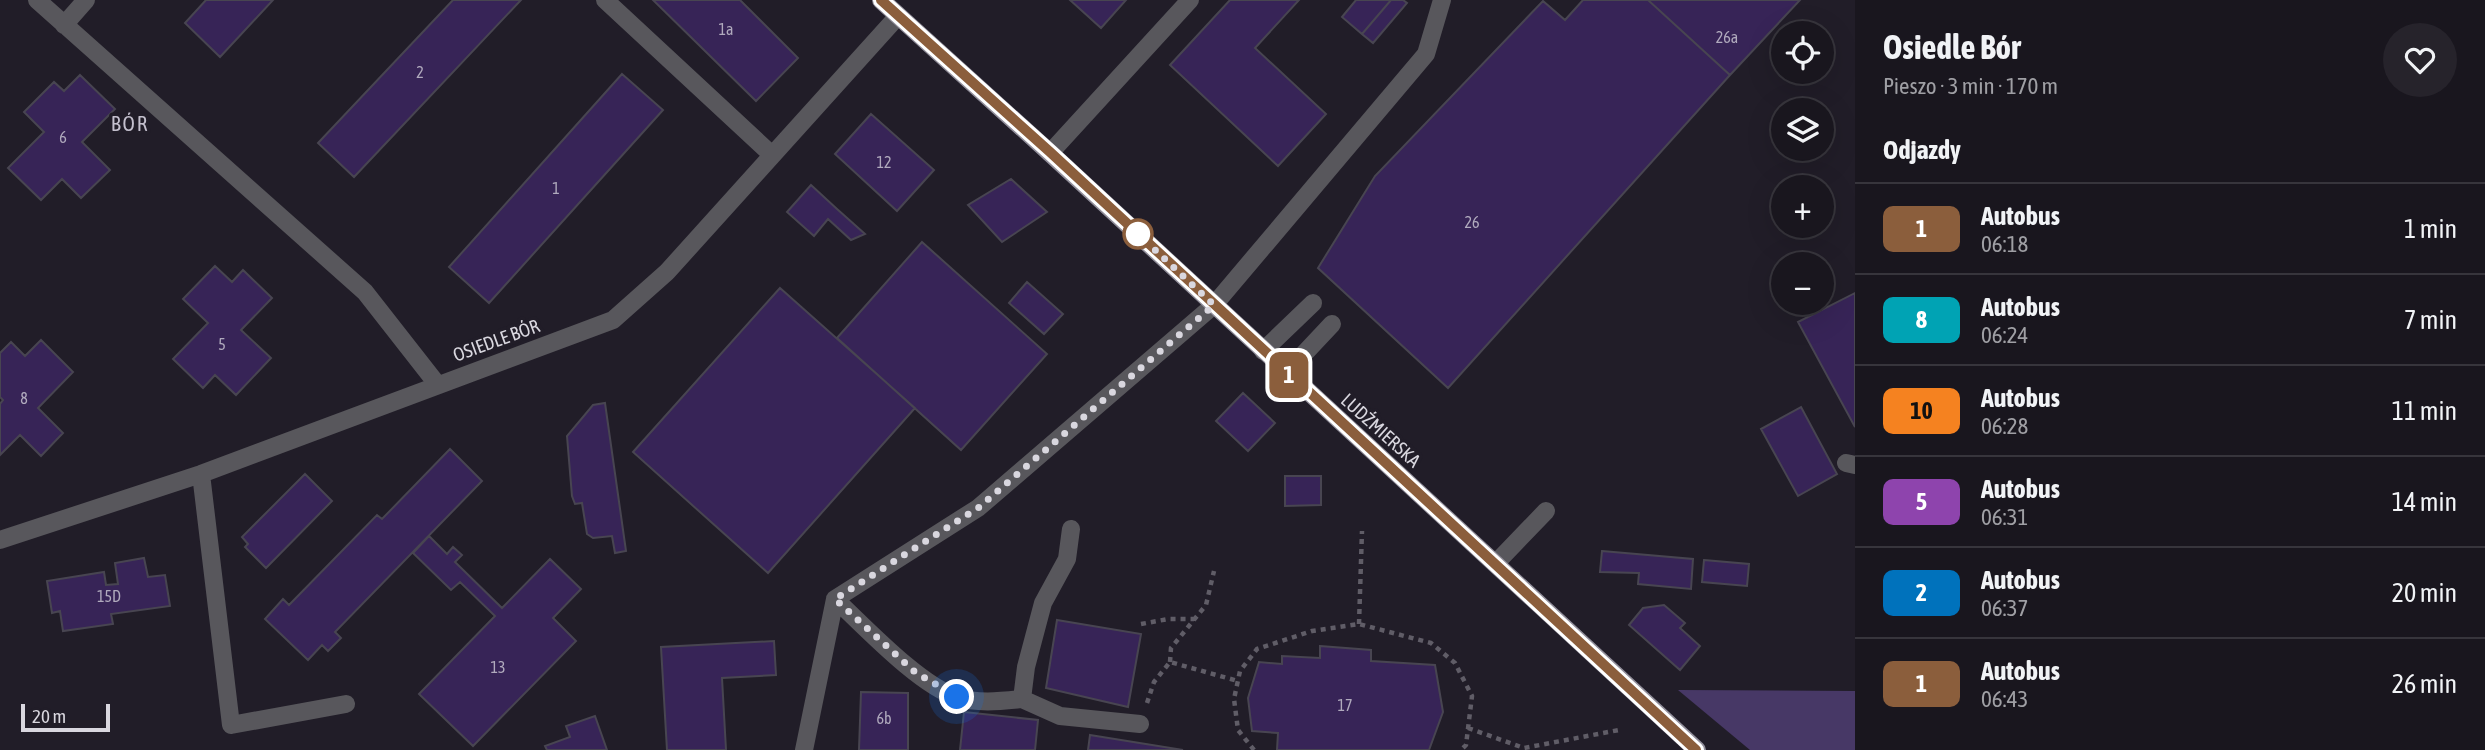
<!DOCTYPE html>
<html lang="pl">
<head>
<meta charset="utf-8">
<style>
	:root { --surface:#19161e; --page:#26232b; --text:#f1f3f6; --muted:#9f9fa4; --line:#37353c }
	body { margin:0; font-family:"Asap Condensed",sans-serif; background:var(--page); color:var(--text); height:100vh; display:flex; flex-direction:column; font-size:26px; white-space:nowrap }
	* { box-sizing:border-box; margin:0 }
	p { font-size:23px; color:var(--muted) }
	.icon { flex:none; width:38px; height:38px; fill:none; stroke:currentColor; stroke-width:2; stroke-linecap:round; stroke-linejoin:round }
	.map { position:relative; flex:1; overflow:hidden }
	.side { display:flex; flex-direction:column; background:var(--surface); width:630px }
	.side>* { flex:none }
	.badge { padding:0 14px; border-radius:10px; font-size:24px; line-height:46px }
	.controls { position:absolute; left:1771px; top:21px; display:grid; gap:14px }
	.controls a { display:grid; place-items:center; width:63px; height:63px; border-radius:50%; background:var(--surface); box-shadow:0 7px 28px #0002,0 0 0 2px var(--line); font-size:35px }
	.scale { position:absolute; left:21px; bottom:18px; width:89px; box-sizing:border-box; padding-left:7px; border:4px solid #d9d7df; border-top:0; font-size:19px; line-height:24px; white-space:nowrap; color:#d9d7df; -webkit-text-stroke:5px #211d28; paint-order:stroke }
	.you { position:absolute; width:35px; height:35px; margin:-18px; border:5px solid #fff; border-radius:50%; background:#1a73e8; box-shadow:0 0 0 10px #1a73e833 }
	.map>.badge { position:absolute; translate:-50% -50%; box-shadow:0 0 0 4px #fff }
	h2 { padding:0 28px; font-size:26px; line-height:63px }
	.round { display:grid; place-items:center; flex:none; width:74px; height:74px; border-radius:37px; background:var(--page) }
	.summary { display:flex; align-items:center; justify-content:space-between; height:119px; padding:0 28px }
	h1 { font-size:33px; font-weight:700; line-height:52px }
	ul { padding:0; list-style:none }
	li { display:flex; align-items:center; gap:21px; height:91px; padding:0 28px; border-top:2px solid var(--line) }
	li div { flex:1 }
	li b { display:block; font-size:26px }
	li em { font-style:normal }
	li .badge { min-width:77px; font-weight:700; text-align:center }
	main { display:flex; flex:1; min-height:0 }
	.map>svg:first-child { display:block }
	.green { fill:#473866 }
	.building { fill:#372457; stroke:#484551; stroke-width:2 }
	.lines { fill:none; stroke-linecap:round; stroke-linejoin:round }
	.path { stroke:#605d67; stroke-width:4.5; stroke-dasharray:5 5; stroke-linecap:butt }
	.minor { stroke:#58575c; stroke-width:18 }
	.major { stroke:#918e9a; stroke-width:18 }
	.line-casing { stroke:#fff; stroke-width:16 }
	.line { stroke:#8b5e3c; stroke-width:10 }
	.walk { stroke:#d9d7df; stroke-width:7; stroke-dasharray:0 12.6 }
	.stop-dot { fill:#fff; stroke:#8b5e3c; stroke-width:3.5 }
	.labels { text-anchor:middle; stroke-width:7; stroke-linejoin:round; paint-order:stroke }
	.number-label { font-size:16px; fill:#b0aabd }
	.street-label { font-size:19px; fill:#d9d7df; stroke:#211d28 }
	.neighbourhood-label { font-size:21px; letter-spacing:2px; fill:#c4c0ce; stroke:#211d28 }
</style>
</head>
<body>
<main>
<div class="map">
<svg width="1855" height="750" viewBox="0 0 1855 750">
	<rect width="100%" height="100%" fill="#211d28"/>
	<path class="green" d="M 1678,690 L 1855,691 L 1855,750 L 1750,750 Z"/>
	<path class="building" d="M 206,0 L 273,0 L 220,57 L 185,23 Z
		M 453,0 L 521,0 L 354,177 L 318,143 Z
		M 653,0 L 740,0 L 798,58 L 756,101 Z
		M 1070,0 L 1126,0 L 1101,28 Z
		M 1230,0 L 1299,0 L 1255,48 L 1326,114 L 1278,166 L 1170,65 Z
		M 1356,0 L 1391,0 L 1362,34 L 1342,17 Z
		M 1391,0 L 1403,0 L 1407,3 L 1373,43 L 1362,34 Z
		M 1583,0 L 1648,0 L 1730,75 L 1448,388 L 1318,268 L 1375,176 L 1543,1 L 1565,20 Z
		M 1648,0 L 1800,0 L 1730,75 Z
		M 622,74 L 663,110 L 489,303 L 449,267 Z
		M 80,75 L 115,109 L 82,142 L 110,170 L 81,198 L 62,179 L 41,200 L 8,168 L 44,132 L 24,112 L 54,82 L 64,91 Z
		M 871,114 L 934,170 L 897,211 L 835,154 Z
		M 1011,179 L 1047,212 L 1002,242 L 968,205 Z
		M 811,185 L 837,209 L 865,234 L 851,240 L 828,219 L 814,236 L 787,212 Z
		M 922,242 L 1047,354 L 961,450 L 837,338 Z
		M 215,266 L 232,282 L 243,270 L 272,298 L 241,330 L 271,358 L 236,395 L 215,375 L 203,388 L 173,359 L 208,323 L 183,299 Z
		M 1027,282 L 1063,314 L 1044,334 L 1009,303 Z
		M 780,288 L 915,408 L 768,573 L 633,452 Z
		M 1855,293 L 1855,427 L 1798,322 Z
		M 41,340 L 73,372 L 38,408 L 63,433 L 41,456 L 20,435 L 0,455 L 0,404 L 3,400 L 0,397 L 0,353 L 11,342 L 25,356 Z
		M 1243,393 L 1275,423 L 1248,451 L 1216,421 Z
		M 605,403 L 626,551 L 615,553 L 612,536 L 593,538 L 587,534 L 582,503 L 575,504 L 572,496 L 567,436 L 593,405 Z
		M 1801,407 L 1837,474 L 1798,496 L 1761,429 Z
		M 450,449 L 482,481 L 335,632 L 341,638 L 328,651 L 322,645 L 308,660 L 265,619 L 283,599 L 289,605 L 377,515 L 382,519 Z
		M 305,474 L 332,501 L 266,568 L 245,547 L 248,544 L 242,537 Z
		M 1285,476 L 1321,476 L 1321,505 L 1285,506 Z
		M 429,536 L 447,554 L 453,547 L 462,555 L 455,562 L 502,608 L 550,559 L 581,589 L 553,618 L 576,641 L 473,746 L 419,694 L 495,616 L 460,582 L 451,590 L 413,553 Z
		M 1602,551 L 1693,559 L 1691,589 L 1638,584 L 1639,573 L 1600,572 Z
		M 144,558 L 148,577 L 165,575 L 170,606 L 111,614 L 113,624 L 63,631 L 60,611 L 52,613 L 47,581 L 104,572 L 106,585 L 118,584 L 115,563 Z
		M 1704,560 L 1749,564 L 1747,586 L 1702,582 Z
		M 1664,605 L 1685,623 L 1680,628 L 1700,646 L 1680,670 L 1629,625 L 1643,608 Z
		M 1057,620 L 1141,634 L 1128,707 L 1046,688 Z
		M 774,641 L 776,675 L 722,678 L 726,750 L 667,750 L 661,647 Z
		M 1320,646 L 1371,650 L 1371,661 L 1435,665 L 1443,712 L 1429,750 L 1277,750 L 1278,733 L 1252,731 L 1248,698 L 1259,662 L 1282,664 L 1282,656 L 1320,658 Z
		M 861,692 L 908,693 L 908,750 L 859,750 Z
		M 964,712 L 1038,720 L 1035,750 L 960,750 Z
		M 595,716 L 607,750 L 547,750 L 545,746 L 570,737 L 566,726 Z
		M 1090,735 L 1183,750 L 1088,750 Z"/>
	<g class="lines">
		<path class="path" d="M 1141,624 L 1168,619 L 1194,619
			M 1359,624 L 1362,531
			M 1170,662 L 1171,648 L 1206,605 L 1214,571
			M 1147,703 L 1154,682 L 1170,662 L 1238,681
			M 1468,728 L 1524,748 L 1619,730
			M 1254,750 L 1238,730 L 1234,699 L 1240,671 L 1257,649 L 1312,631 L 1359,624 L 1431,643 L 1455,663 L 1472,696 L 1466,745 L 1461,750"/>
		<path class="minor" d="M 37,0 L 365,292 L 437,384
			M 605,0 L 772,155
			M 64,25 L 86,0
			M 1050,153 L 1190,0
			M 1263,351 L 1313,303
			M 1286,373 L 1332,324
			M 1846,463 L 1855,465
			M 201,474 L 231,725 L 346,704
			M 0,540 L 201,474 L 613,320 L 667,272 L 898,16
			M 1496,563 L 1546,511
			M 835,599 C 864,626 920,686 957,697 C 977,704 1002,701 1022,699 L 1026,667 L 1043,603 L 1067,559 L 1071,529
			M 1022,699 L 1060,716 L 1140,724
			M 804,750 L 835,599 L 978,508 L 1214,305 L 1426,54 L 1442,0"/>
		<path class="major" d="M 881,0 L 1050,153 L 1697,750"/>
	</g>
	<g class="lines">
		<g class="line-casing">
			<path id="line" d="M 881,0 L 1050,152 L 1696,750"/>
		</g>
		<use href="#line" class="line"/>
		<path class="walk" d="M 957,697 L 915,672 L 835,599 L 978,508 L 1214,305 L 1138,234"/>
	</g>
	<circle class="stop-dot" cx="1138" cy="234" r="14"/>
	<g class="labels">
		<g class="number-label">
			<text x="726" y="35">1a</text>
			<text x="1727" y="43">26a</text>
			<text x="420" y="78">2</text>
			<text x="63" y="143">6</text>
			<text x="884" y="168">12</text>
			<text x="556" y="194">1</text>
			<text x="1472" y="228">26</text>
			<text x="222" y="350">5</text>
			<text x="24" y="404">8</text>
			<text x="109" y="602">15D</text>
			<text x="498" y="673">13</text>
			<text x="1345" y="711">17</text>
			<text x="884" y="724">6b</text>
		</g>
		<g class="street-label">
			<text transform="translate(496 340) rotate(-20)" y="7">OSIEDLE BÓR</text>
			<text transform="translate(1381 430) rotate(42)" y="7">LUDŹMIERSKA</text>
		</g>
		<g class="neighbourhood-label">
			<text x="130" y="131">BÓR</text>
		</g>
	</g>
</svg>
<div class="controls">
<a><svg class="icon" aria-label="locate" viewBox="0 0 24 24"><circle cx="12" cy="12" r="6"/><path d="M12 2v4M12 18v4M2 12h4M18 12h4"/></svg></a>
<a><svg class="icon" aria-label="layers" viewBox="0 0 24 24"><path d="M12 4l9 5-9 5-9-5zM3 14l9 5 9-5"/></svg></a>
<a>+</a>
<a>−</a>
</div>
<div class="scale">20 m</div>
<div class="you" style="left:957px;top:697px"></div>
<b class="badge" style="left:1289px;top:375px;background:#8b5e3c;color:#fff">1</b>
</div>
<section class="side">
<div class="summary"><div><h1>Osiedle Bór</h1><p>Pieszo · 3 min · 170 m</p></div><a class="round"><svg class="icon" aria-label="heart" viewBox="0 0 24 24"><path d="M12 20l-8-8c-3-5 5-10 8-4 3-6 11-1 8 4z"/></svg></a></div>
<h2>Odjazdy</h2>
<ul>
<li><span class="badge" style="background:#8b5e3c;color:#fff">1</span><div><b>Autobus</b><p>06:18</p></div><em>1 min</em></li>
<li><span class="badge" style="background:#00a3b4;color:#fff">8</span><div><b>Autobus</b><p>06:24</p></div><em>7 min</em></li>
<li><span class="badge" style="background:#f58220;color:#111">10</span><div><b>Autobus</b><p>06:28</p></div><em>11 min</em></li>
<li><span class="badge" style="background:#8e44ad;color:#fff">5</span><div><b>Autobus</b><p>06:31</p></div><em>14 min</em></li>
<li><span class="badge" style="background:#0072bc;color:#fff">2</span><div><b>Autobus</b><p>06:37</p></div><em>20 min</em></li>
<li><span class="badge" style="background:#8b5e3c;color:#fff">1</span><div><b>Autobus</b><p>06:43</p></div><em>26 min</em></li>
</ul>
</section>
</main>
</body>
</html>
